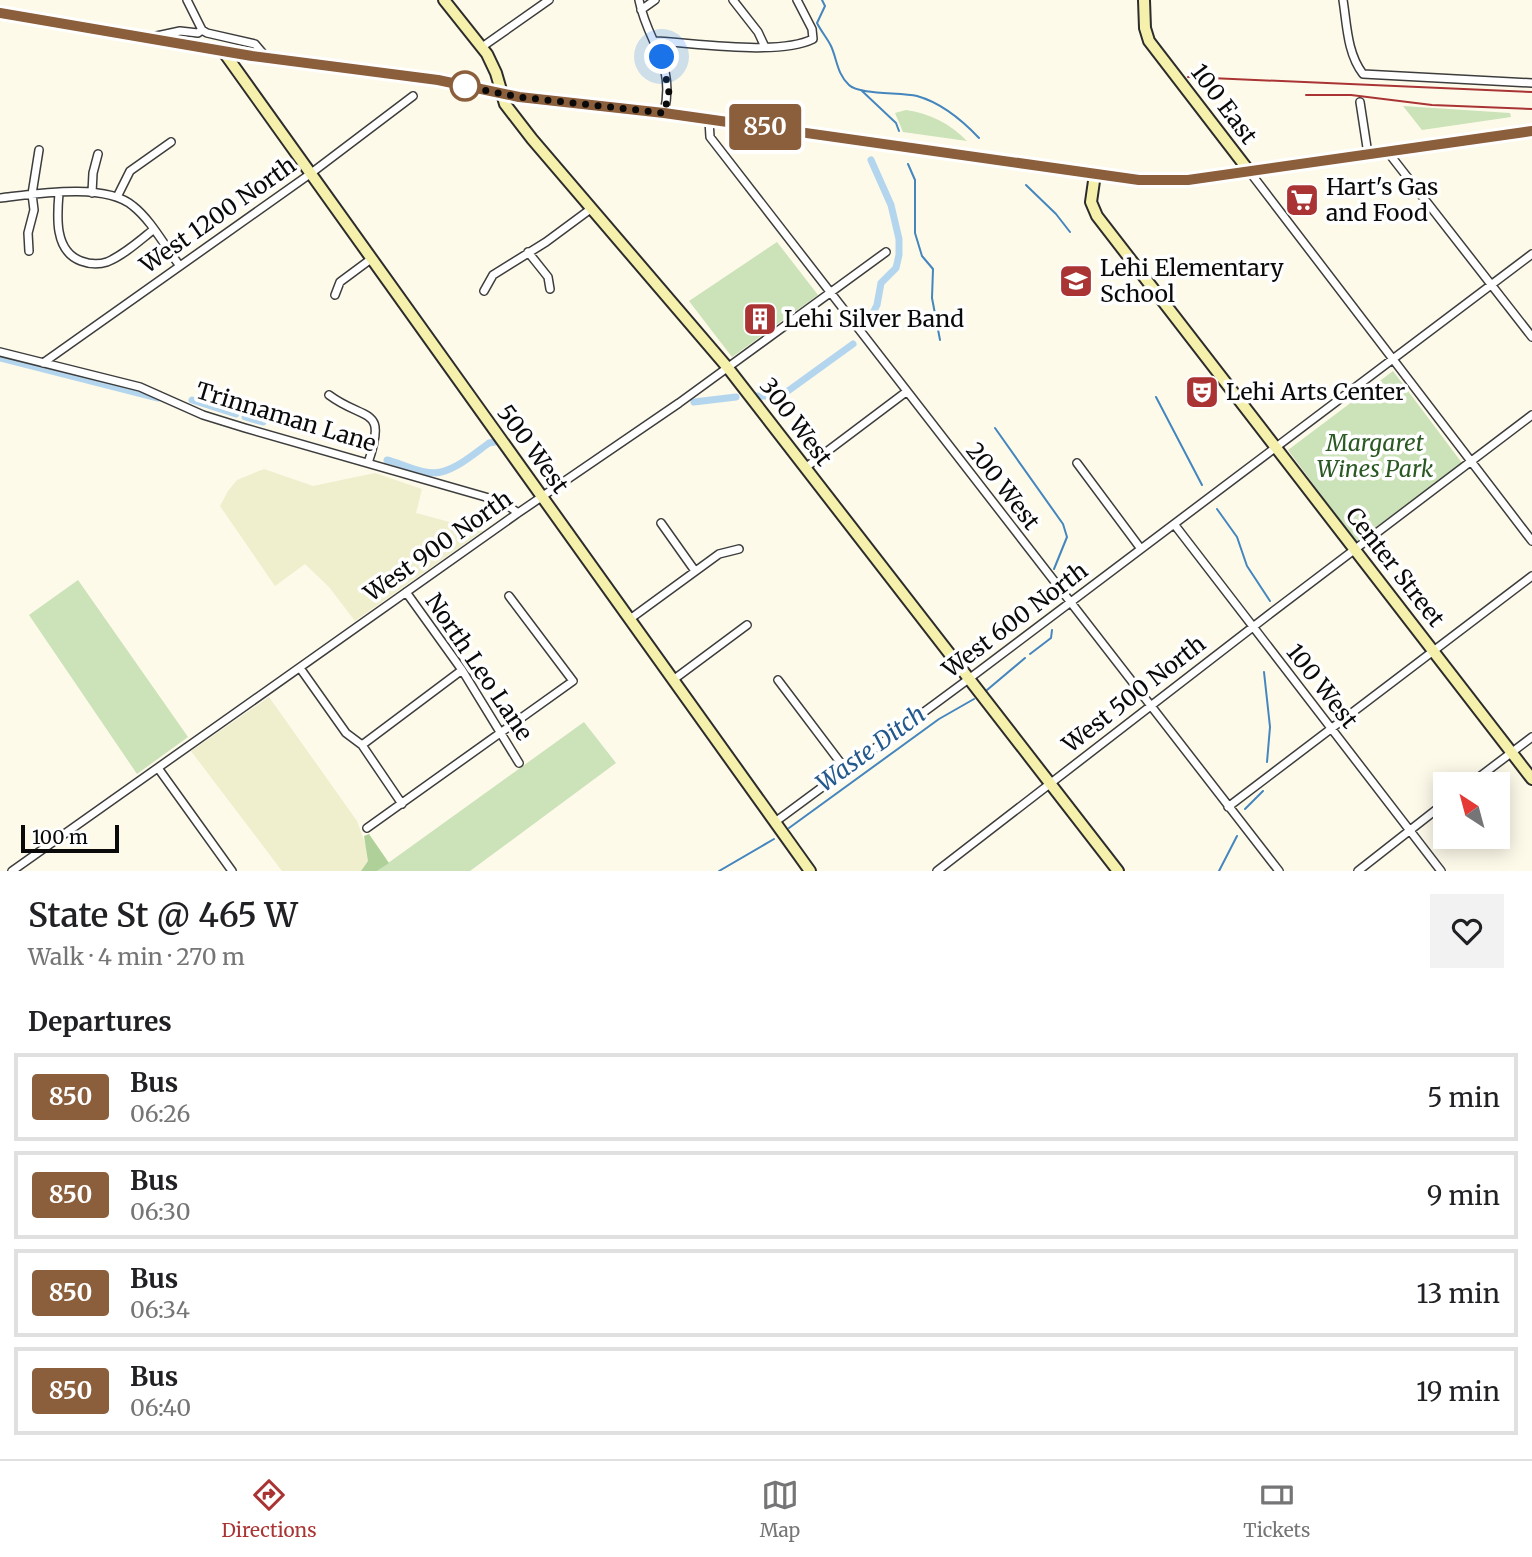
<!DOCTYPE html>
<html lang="en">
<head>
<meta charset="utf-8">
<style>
	:root { --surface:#fff; --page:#f2f2f2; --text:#202124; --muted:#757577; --line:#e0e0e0; --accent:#a93433 }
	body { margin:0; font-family:Merriweather,serif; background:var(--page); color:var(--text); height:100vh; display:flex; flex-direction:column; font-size:26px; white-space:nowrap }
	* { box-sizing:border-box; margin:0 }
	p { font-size:23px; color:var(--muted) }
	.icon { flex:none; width:38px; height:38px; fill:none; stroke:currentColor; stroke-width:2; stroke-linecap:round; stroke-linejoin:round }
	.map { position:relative; height:871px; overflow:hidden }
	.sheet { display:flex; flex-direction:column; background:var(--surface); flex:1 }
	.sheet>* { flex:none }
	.badge { padding:0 14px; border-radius:5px; font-size:24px; line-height:46px }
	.needle { width:46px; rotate:324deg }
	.controls { position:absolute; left:1433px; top:772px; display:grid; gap:14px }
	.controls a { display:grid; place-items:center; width:77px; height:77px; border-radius:0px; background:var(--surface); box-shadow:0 4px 18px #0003; font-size:35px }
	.scale { position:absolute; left:21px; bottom:18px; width:98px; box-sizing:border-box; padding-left:7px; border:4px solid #0a0a0a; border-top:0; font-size:19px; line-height:24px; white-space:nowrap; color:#0a0a0a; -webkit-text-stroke:5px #fff; paint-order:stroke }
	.you { position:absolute; width:35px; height:35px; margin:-18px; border:5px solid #fff; border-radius:50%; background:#1a73e8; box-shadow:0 0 0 10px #1a73e833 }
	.map>.badge { position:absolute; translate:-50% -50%; box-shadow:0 0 0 4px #fff }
	h2 { padding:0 28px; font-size:26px; line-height:63px }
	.round { display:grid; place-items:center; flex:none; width:74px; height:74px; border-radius:0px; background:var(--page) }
	.head { display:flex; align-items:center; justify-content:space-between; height:119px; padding:0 28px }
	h1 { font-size:33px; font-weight:600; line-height:52px }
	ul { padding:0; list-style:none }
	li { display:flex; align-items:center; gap:21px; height:88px; margin:0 14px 10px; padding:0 14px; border:4px solid var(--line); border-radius:0px }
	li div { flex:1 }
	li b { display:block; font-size:26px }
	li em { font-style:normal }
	li .badge { min-width:77px; font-weight:700; text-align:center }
	.tabs { display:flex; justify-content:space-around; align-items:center; height:98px; border-top:2px solid var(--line); background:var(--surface); font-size:19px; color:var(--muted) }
	.tabs a { display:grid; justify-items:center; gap:4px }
	.tabs .active { color:var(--accent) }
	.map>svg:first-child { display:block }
	.farmland { fill:#efeecd }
	.green { fill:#cce2b8 }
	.forest { fill:#afd199 }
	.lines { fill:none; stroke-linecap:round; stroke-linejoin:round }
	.stream { stroke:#4486bd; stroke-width:2 }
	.canal { stroke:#b4d5ee; stroke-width:7 }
	.street-casing { stroke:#3d3d3d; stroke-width:10 }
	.secondary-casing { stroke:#2c2c2c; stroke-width:14 }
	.street { stroke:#fff; stroke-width:7 }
	.secondary { stroke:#f5f1ac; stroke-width:10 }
	.rail { stroke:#a93433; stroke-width:2 }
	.line-casing { stroke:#fff; stroke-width:16 }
	.line { stroke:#8b5e3c; stroke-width:10 }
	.walk { stroke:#0a0a0a; stroke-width:7; stroke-dasharray:0 12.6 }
	.stop-dot { fill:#fff; stroke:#8b5e3c; stroke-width:3.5 }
	.labels { text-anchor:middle; stroke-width:7; stroke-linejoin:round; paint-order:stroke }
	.street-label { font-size:23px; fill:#0a0a0a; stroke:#fff }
	.poi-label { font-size:23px; fill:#0a0a0a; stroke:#fff; text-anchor:start }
	.park-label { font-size:23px; font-style:italic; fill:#2b5923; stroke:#fff }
	.water-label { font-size:24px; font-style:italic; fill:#23598c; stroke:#fff }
</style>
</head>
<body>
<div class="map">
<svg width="1532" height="871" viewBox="0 0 1532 871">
	<rect width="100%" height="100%" fill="#fdfaea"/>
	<path class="farmland" d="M 264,469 L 313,486 L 375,473 L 422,489 L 416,513 L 483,531 L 355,621 L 329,587 L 305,564 L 275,586 L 220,506 L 228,491 L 237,480 Z
		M 269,697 L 357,821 L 368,851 L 368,861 L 361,871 L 282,871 L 191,751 Z"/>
	<path class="green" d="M 1403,106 L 1510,113 L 1511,117 L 1422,130 Z
		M 906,110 C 929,113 951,124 967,141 L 903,132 L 895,113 Z
		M 777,242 L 818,295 L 732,357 L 689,301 Z
		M 1393,371 L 1462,463 L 1356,542 L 1288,450 Z
		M 78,580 L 188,737 L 137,774 L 29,615 Z
		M 584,722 L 616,763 L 470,871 L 377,871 Z"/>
	<path class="forest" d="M 369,834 L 389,863 L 377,871 L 361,871 L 368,861 L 364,836 Z"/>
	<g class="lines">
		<path class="stream" d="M 822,0 L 825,6 L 817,23 C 821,31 827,38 831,46 C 837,59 837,74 849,85 C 859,95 901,92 917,96 C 942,103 962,120 979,138
			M 861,90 L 896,123 L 899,131
			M 908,164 L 915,180 L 915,233 L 922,256 L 933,269 L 932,298 L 940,340
			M 1026,185 L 1056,214 L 1070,232
			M 1156,397 L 1202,485
			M 995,428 L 1063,524 L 1067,537 L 1054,569
			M 1217,509 L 1237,537 L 1247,566 L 1270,601
			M 1030,654 L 1051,638 L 1052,630
			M 1264,672 L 1270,727 L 1267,762
			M 987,690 L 1025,658
			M 1245,809 L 1263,791
			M 789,828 L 939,719 L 974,699
			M 719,871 L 774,839
			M 1219,871 L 1237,836"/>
		<path class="canal" d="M 866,326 L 877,305 L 881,283 L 896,268 L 899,255 L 899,239 L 891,205 L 871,160
			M 0,358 L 158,398
			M 755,396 L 781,396 L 853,344
			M 192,400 L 236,414
			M 694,402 L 736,397
			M 245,417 L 263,422
			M 387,460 C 403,464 425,476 441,472 C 458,468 475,453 489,443 L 495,442"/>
		<g class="street-casing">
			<path id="street" d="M 187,0 L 202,30 L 207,33 L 255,44 L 266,57
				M 639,0 C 648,45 676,62 664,113
				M 733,0 L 758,32 L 765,47
				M 1343,0 C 1347,25 1347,53 1363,74 L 1532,83
				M 641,10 L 655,0
				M 152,37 L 180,31 L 198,33 L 202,30
				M 655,41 C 696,43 778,56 813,39 L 812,29 L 797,0
				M 482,47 L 549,0
				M 1360,102 L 1368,154
				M 709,120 L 710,137 L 1279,871
				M 1387,151 L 1532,337
				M 1249,171 L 1532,541
				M 59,193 C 57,216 54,251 81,261 C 89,264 98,265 107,262 C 124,255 139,241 153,230
				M 92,193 L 93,173 L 98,154
				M 117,197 L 130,171 L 171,142
				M 0,198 C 35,194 105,182 133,206 C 152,221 165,247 180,266
				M 29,251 L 28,233 L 34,210 L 32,194 L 39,150
				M 528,252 L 548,277 L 550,289
				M 484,291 L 493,275 L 546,242 L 592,208
				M 335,295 L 340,282 L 371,259
				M 0,352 L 140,387 L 203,415 L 245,428 L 503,502 L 518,513
				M 43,363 L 310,174 L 413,96
				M 329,395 C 365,422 388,405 368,463
				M 1077,463 L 1141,549
				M 805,468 L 906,392
				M 661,523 L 695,571
				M 1174,524 L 1441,871
				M 406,592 L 462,670 L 519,763
				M 630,619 L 719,554 L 739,549
				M 300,668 L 346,733 L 362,745 L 402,804
				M 673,680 L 747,625
				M 778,680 L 846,770
				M 362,745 L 462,670
				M 158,768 L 232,871
				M 1470,784 L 1532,737
				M 1228,807 L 1532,576
				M 775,822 L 970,678 L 1532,254
				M 367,828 L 573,681 L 509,596
				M 12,871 L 518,513 L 679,403 L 886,252
				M 937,871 L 1271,613 L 1532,415
				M 1358,871 L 1446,802"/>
		</g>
		<g class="secondary-casing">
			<path id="secondary" d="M 444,0 L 487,54 L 496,73 L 505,104 L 532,139 L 728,368 L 1118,871
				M 1144,0 L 1145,28 L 1149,41 L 1249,171
				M 0,13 L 252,56 L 438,80 L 519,97 L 664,113 L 1139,180 L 1188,180 L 1532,131
				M 223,51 L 810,871
				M 1095,174 L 1091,202 L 1097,216 L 1532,779"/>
		</g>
		<use href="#street" class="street"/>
		<use href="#secondary" class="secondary"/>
		<path class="rail" d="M 1188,77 L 1532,92
			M 1306,95 L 1351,95 L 1432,105 L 1532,109"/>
	</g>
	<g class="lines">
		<g class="line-casing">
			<path id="line" d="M 0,13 L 252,56 L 438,80 L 519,97 L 664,113 L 1139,180 L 1188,180 L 1532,131"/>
		</g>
		<use href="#line" class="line"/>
		<path class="walk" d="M 465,86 L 463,86 L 519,97 L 664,113 L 669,93 L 662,57"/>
	</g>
	<defs>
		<g id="supermarket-square" transform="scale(1.75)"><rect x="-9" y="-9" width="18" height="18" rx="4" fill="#a93433" stroke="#fff"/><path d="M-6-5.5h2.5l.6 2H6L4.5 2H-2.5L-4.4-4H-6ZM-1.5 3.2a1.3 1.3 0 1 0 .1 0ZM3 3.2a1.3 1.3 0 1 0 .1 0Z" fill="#fff"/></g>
		<g id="school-square" transform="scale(1.75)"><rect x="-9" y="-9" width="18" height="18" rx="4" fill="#a93433" stroke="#fff"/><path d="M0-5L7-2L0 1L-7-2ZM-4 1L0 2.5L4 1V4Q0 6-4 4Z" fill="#fff"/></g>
		<g id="building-square" transform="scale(1.75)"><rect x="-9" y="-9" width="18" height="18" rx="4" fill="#a93433" stroke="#fff"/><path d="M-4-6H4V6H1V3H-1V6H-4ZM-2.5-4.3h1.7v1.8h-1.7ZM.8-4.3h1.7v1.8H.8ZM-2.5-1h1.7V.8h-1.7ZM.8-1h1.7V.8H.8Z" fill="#fff"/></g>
		<g id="theatre-square" transform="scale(1.75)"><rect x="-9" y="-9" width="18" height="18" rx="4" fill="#a93433" stroke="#fff"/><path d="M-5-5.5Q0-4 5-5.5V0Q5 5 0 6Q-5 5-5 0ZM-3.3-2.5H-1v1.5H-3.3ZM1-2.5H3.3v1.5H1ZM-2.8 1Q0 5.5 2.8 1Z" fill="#fff"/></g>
	</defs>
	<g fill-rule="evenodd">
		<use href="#supermarket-square" x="1302" y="200"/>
		<use href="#school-square" x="1076" y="281"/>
		<use href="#building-square" x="760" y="319"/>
		<use href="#theatre-square" x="1202" y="392"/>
	</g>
	<circle class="stop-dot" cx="465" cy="86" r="14"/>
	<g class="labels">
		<g class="street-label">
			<text transform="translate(1224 104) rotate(53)" y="8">100 East</text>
			<text transform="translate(218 215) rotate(-35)" y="8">West 1200 North</text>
			<text transform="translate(286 417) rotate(17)" y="8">Trinnaman Lane</text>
			<text transform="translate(796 422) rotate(53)" y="8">300 West</text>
			<text transform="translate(533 449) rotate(54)" y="8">500 West</text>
			<text transform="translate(1003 486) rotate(52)" y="8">200 West</text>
			<text transform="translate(438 546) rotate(-35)" y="8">West 900 North</text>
			<text transform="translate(1395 567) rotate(52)" y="8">Center Street</text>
			<text transform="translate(1015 620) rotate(-37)" y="8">West 600 North</text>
			<text transform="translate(479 667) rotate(56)" y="8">North Leo Lane</text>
			<text transform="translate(1322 686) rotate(52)" y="8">100 West</text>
			<text transform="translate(1134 694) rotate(-38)" y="8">West 500 North</text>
		</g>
		<g class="poi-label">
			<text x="1326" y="195">Hart's Gas<tspan x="1326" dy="26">and Food</tspan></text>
			<text x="1100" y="276">Lehi Elementary<tspan x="1100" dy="26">School</tspan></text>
			<text x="784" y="327">Lehi Silver Band</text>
			<text x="1226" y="400">Lehi Arts Center</text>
		</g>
		<g class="park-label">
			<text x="1375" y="451">Margaret<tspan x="1375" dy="26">Wines Park</tspan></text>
		</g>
		<g class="water-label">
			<text transform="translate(871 749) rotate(-36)" y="8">Waste Ditch</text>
		</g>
	</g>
</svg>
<div class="controls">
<a><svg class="needle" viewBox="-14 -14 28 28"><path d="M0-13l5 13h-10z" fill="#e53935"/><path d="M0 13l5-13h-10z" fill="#757577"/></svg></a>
</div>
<div class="scale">100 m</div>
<div class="you" style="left:662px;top:57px"></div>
<b class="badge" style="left:765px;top:127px;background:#8b5e3c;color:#fff">850</b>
</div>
<section class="sheet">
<div class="head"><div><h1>State St @ 465 W</h1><p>Walk · 4 min · 270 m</p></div><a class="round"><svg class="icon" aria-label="heart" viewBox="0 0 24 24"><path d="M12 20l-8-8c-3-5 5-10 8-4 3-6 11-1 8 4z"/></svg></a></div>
<h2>Departures</h2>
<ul>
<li><span class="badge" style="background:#8b5e3c;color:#fff">850</span><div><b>Bus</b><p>06:26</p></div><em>5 min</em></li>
<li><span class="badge" style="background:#8b5e3c;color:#fff">850</span><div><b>Bus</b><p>06:30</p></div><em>9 min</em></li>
<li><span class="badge" style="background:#8b5e3c;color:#fff">850</span><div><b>Bus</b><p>06:34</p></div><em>13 min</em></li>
<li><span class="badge" style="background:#8b5e3c;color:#fff">850</span><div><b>Bus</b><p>06:40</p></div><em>19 min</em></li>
</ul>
</section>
<nav class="tabs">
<a class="active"><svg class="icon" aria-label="directions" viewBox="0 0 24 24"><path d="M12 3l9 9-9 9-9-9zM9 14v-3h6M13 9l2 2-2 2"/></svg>Directions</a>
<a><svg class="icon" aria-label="map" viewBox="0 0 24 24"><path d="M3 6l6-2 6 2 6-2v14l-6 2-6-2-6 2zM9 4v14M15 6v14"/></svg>Map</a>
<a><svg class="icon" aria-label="tickets" viewBox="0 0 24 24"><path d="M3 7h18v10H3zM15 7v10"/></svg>Tickets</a>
</nav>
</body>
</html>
